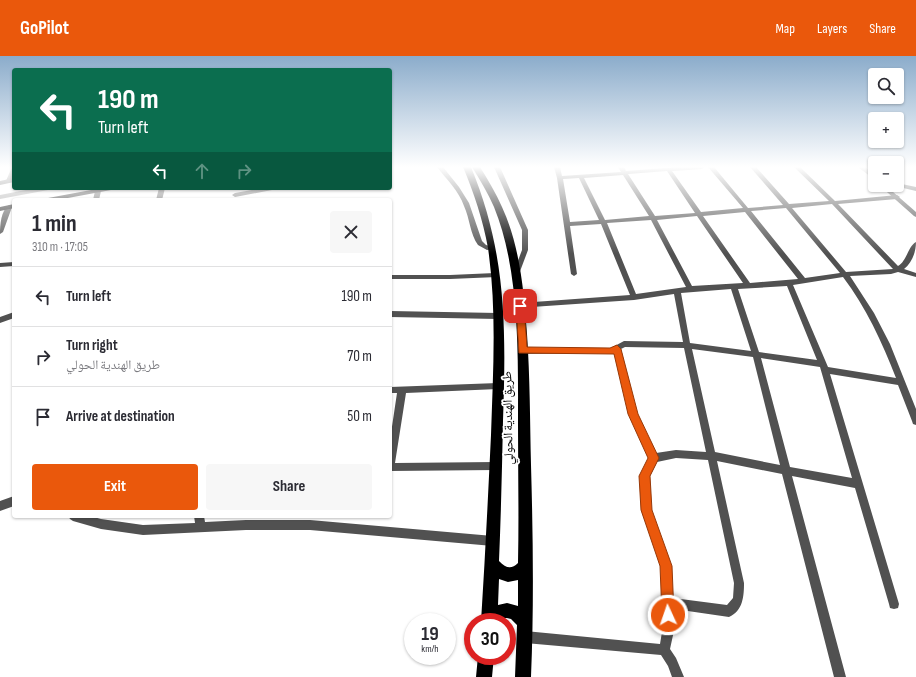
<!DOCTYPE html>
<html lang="en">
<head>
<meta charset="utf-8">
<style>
  :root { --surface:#fff; --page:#f7f7f7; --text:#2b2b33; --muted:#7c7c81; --line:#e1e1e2; --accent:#ea580c }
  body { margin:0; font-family:"Sofia Sans Condensed","Noto Naskh Arabic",sans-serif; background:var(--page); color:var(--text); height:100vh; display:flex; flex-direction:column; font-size:15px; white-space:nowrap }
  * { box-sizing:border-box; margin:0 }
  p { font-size:13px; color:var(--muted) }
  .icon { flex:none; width:22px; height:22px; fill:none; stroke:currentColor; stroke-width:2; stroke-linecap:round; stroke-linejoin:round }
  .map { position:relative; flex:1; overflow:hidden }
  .details { position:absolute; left:12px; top:142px; width:380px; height:320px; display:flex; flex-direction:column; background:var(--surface); border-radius:4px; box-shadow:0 1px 3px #0004 }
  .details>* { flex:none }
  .banner { position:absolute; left:12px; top:12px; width:380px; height:122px; border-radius:4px; box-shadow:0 1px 3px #0004; background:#0b6e4f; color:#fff; overflow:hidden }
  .fabs { position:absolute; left:868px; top:12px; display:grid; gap:8px }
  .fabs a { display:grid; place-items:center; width:36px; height:36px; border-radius:4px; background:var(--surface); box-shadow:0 1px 3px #0004; font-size:20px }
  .speed { position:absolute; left:404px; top:557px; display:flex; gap:8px; font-size:20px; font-weight:700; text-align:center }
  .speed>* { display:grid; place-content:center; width:52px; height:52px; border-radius:50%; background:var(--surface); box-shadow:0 1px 3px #0004; line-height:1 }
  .speed small { font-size:10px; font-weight:400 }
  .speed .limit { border:6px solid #d22; background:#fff; color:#111 }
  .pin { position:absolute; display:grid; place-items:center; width:34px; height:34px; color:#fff; margin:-17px; border-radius:8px; box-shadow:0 2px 6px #0006 }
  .me { position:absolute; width:44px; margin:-22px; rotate:357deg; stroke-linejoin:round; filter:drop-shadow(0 0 3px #0008) }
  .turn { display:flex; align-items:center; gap:14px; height:84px; padding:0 20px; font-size:18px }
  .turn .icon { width:52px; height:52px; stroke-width:2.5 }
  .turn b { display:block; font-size:28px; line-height:34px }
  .lanes { display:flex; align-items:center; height:38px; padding:0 20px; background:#0003; justify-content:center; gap:20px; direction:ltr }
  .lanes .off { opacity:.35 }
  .round { display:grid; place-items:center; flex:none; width:42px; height:42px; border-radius:4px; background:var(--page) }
  .headline { display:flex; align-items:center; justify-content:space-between; height:68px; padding:0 20px }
  h1 { font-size:24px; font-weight:700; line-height:30px }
  .action { display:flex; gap:8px; margin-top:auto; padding:8px 20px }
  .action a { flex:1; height:46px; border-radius:4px; background:var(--accent); color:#fff; font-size:16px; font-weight:700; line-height:46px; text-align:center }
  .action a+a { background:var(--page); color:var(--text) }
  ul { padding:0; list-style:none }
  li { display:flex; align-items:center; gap:12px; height:60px; padding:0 20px; border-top:1px solid var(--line) }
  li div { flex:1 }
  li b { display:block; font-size:15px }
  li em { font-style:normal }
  header { display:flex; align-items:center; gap:24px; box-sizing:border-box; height:56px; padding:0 20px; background:var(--accent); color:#fff }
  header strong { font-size:19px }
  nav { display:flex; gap:22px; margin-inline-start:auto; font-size:14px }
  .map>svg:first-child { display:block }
</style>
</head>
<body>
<header>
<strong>GoPilot</strong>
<nav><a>Map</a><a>Layers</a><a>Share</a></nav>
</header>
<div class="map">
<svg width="916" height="621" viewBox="0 0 916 621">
  <rect width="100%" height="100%" fill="#fff"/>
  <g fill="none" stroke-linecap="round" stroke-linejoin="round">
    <path fill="#9f9f9f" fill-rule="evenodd" d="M 36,132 L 52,132 L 48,134 L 0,143 L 0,139 Z"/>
    <path fill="#515151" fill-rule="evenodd" d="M 14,111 L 14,120 L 12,125 L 7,126 L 6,125 L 11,113 Z
      M 437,111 L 443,111 L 459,131 L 469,147 L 482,185 L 486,189 L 494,191 L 494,193 L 487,194 L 478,189 C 470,178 470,163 464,150 C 459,135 447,124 437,111 Z
      M 494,111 L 500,111 L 528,174 L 528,194 L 519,218 L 516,220 L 513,218 L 522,194 L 522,174 Z
      M 554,111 L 560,111 L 562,120 L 621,116 L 618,111 L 624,111 L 626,115 L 679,111 L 705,111 L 702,113 L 672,115 L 701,156 L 743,152 L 708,111 L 714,111 L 748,152 L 783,149 L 750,111 L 756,111 L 789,148 L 829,145 L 794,111 L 800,111 L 835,145 L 897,139 L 900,141 L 897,143 L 838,148 L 898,210 C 907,205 908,190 916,186 C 916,196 912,207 904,213 L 916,217 L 916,221 L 898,216 L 891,218 L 850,220 L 874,257 L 890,288 L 916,353 L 916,369 L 913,368 L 912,365 L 898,329 L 830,318 L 899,548 L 898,552 L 894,553 L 890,552 L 889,548 L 855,432 L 792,420 L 846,621 L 834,621 L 782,418 L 717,405 L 744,527 C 744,540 743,555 729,561 L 674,553 L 675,570 L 670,593 L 676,602 L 684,621 L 672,621 L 668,610 L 661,599 L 525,587 L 521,585 L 519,581 L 521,577 L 525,575 L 660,588 L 663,570 L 661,509 L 641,454 L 640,420 L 649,402 L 629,358 L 614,297 L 522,298 L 518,295 L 522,292 L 611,292 L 624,285 L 683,286 L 674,238 L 634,244 L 517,252 L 516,250 L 517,248 L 520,247 L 630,239 L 601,168 L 570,170 L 577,218 L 574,220 L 571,218 L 557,122 ZM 667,115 L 695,157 L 655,160 L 628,118 ZM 623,119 L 649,160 L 605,164 L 584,122 ZM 579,122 L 599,164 L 570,166 L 563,123 ZM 832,148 L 893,213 L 846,216 L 792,152 ZM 786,152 L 840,217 L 805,222 L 751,155 ZM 745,156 L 798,223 L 750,227 L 703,160 ZM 697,160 L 743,227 L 692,230 L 657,164 ZM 651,164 L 686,231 L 636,238 L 607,167 ZM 843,221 C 866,251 882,286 896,322 L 828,311 L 793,229 ZM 787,230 L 817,304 L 759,296 L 738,233 ZM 731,233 L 751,295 L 690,287 L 681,237 ZM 625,291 L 684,292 L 706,396 L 676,394 L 656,397 L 637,358 L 621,293 ZM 692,293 L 753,301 L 780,409 L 715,396 ZM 761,302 L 820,311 L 852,422 L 790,411 ZM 676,402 L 708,404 L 734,527 L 733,542 L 727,549 L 673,542 L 671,509 L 651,454 L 650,420 L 657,406 Z
      M 897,127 L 916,131 L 916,135 L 895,130 L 894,129 L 897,129 Z
      M 159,132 L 165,132 L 162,144 L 156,144 Z
      M 263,132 L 275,132 L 272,134 L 235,141 L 232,139 L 235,137 Z
      M 98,133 L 101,135 L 99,144 L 93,144 L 95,135 Z
      M 9,149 L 12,151 L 3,176 L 0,178 C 0,169 1,154 9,149 Z
      M 14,206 L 14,210 L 0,211 L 0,207 Z
      M 495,217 L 497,217 L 498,219 L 497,221 L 450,223 L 390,223 L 390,219 L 450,219 Z
      M 390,255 L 498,257 L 502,260 L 498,263 L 390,261 Z
      M 14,256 L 14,262 L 0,267 L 0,261 Z
      M 498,327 L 501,328 L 502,330 L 501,332 L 498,333 L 406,337 L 395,407 L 496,406 L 499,407 L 501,410 L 499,413 L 496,414 L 390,415 L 390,384 L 397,337 L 390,337 L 390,331 Z
      M 14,440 L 14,450 L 0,455 L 0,445 Z
      M 68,460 L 90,460 L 101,463 L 143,469 L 195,467 L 194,460 L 204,460 L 205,466 L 246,464 L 310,464 L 493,480 L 497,481 L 498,485 L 497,489 L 493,490 L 310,474 L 246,474 L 143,479 L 101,473 L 73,465 L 70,463 Z"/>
    <path fill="#515151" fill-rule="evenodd" d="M 858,111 L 865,111 L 875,119 L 875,124 Z
      M 14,122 L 14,126 L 0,129 L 0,125 Z
      M 879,129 L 885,129 L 916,156 L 916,161 L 914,160 Z"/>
    <path fill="#1e1e1e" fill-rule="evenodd" d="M 102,132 L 114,132 L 111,134 L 57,144 L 45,144 L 48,142 Z
      M 14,148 L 14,152 L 0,155 L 0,151 Z"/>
    <path fill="#000" fill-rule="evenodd" d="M 463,111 L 471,111 C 507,198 506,274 503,365 C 502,412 501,459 499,505 C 506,512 511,514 518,507 C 519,461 518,414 518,368 C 518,300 520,214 494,151 C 488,137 480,124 472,111 L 480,111 C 488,124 496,137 502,151 C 520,190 524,236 527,278 C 530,322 530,365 531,409 C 533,479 534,550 531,621 L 515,621 L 517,569 L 511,563 L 507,562 L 503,562 L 498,566 L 481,566 C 485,504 488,441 491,379 C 493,317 497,254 488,192 C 483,164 474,137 463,111 ZM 499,523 L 508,526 L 518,524 L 518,550 L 507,547 L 498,549 Z
      M 478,600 L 494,600 L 492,621 L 476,621 Z"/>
  </g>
  <linearGradient id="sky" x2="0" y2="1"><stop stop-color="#8baccb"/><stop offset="0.56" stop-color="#fff"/><stop offset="1" stop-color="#fff" stop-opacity="0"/></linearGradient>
  <rect width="916" height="198" fill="url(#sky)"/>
  <path fill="#ea580c" stroke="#983908" d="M 517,248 L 520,248 L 524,250 L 527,291 L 610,292 L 617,289 L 621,293 L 638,358 L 659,402 L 650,420 L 652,454 L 672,510 L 674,559 L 673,563 L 668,565 L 664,563 L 662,559 L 660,510 L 641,454 L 639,420 L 648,402 L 628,358 L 614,298 L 519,297 L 516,250 Z"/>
  <g text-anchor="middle" stroke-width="3.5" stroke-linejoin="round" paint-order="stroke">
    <g font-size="13" fill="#000" stroke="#fff">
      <text transform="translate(507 362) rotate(-91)" y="5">طريق الهندية الحولي</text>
    </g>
  </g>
</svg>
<div class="fabs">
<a><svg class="icon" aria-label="search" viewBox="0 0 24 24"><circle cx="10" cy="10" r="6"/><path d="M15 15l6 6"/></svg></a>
<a>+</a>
<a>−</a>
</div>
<div class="speed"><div>19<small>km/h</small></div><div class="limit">30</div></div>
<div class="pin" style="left:520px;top:250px;background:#d93025"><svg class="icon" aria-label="arrive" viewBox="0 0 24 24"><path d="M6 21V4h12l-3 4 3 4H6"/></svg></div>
<svg class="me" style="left:668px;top:559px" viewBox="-20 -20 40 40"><circle r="17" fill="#ea580c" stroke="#fff" stroke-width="3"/><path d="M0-11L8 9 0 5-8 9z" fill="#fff"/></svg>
<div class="banner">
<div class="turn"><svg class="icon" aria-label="left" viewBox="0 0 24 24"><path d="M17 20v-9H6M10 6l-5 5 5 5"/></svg><div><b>190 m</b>Turn left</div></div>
<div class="lanes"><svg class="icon" aria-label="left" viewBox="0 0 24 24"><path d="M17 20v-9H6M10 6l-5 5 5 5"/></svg><svg class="icon off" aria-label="ahead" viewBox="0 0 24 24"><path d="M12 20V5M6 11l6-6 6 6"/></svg><svg class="icon off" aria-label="right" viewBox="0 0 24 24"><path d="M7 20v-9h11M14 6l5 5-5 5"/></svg></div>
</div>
<section class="details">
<div class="headline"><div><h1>1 min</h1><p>310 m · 17:05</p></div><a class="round"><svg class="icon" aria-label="close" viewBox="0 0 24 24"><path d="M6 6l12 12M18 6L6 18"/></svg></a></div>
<ul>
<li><svg class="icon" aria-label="left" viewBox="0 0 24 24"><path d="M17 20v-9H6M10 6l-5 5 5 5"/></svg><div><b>Turn left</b></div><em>190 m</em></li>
<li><svg class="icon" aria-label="right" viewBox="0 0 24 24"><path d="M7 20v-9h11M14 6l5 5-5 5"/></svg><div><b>Turn right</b><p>طريق الهندية الحولي</p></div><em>70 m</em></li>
<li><svg class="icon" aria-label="arrive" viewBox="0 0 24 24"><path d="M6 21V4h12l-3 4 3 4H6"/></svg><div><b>Arrive at destination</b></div><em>50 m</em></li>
</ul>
<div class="action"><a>Exit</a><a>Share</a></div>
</section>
</div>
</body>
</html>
